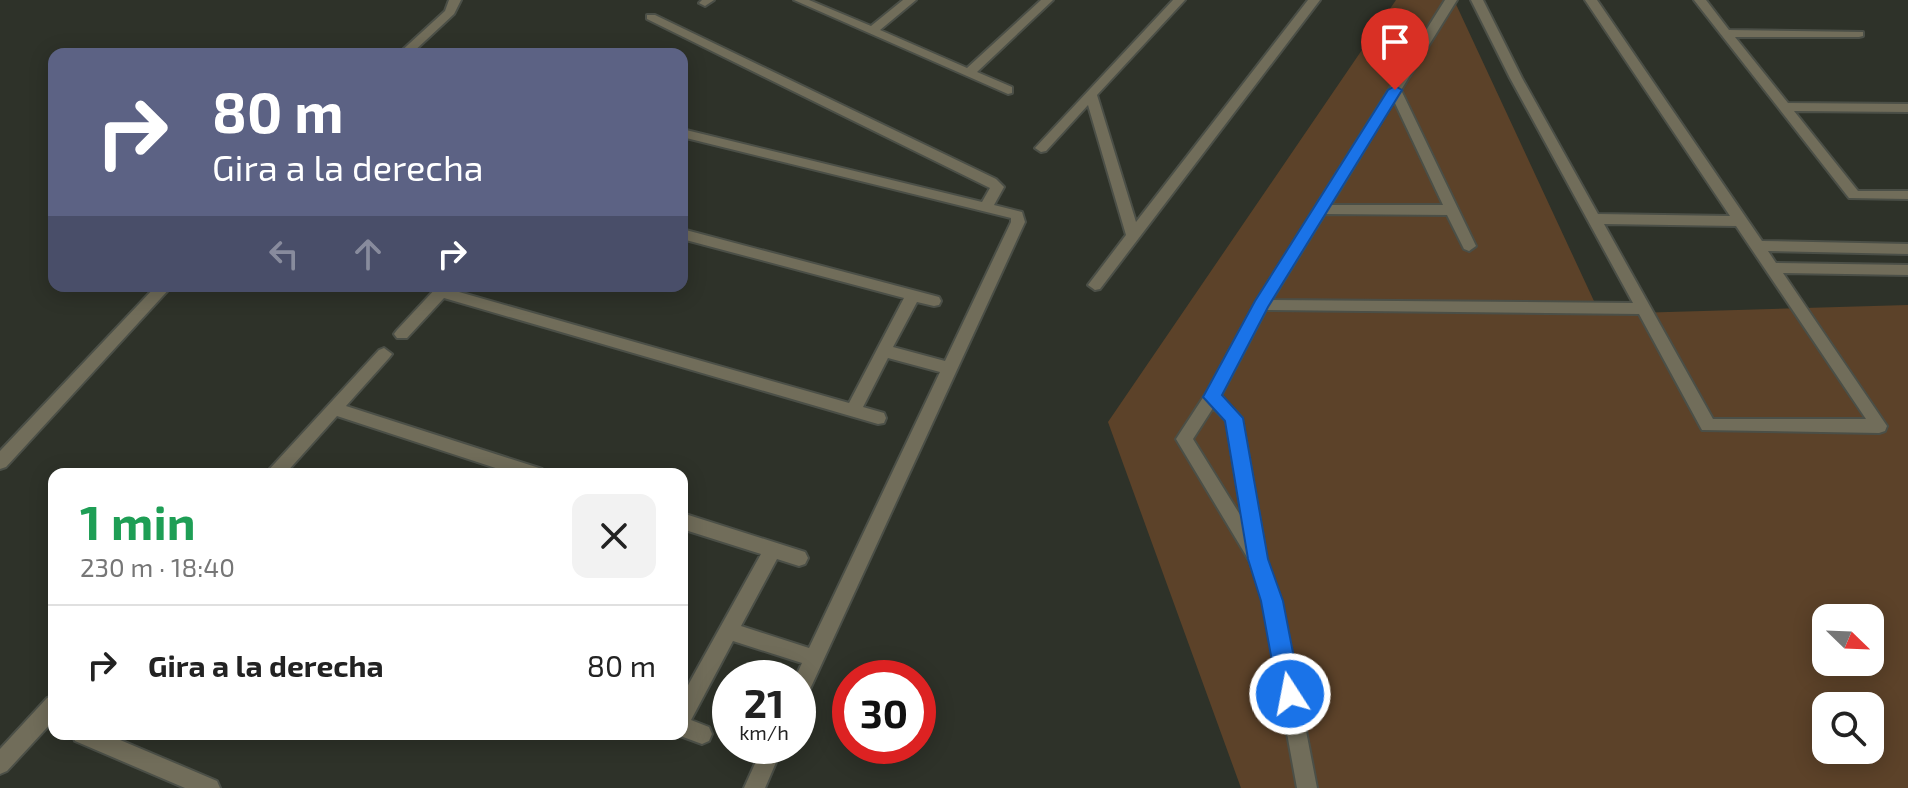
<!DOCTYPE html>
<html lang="es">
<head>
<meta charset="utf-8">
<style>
  :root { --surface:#fff; --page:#f2f2f2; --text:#222; --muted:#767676; --line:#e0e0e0 }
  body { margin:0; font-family:"Exo 2",sans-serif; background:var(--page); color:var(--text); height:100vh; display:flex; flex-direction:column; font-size:30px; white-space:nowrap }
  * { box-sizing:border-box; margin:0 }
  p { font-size:26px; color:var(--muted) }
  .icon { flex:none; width:44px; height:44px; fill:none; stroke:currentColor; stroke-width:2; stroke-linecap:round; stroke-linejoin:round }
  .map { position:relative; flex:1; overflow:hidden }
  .sheet { position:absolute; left:48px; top:468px; width:640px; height:272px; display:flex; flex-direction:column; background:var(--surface); border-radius:16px; box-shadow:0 4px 20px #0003 }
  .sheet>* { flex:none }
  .banner { position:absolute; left:48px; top:48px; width:640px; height:244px; border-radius:16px; box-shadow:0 4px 20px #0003; background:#5c6284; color:#fff; overflow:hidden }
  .needle { width:52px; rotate:113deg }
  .tools { position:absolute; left:1812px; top:604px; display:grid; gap:16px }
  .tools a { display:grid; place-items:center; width:72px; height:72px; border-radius:16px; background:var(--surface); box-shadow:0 4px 20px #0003; font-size:40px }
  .speed { position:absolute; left:712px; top:660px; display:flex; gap:16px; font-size:40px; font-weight:700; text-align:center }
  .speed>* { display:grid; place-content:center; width:104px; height:104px; border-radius:50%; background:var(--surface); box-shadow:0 4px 20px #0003; line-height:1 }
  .speed small { font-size:20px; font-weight:400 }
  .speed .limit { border:12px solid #d22; background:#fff; color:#111 }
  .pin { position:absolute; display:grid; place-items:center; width:68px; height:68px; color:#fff; margin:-82px -34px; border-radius:50% 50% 50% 0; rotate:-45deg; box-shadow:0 0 8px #0007 }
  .pin .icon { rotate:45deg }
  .me { position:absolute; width:88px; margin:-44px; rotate:349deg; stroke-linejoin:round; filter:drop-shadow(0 0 6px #0008) }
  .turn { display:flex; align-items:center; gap:28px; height:168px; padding:0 32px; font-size:36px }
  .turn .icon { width:104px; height:104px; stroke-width:2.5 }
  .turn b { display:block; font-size:56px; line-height:68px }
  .lanes { display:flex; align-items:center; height:76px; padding:0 32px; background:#0003; justify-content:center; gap:40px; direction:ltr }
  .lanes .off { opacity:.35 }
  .round { display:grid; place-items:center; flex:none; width:84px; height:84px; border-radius:16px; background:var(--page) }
  .headline { display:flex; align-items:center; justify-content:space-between; height:136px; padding:0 32px }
  h1 { font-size:48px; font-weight:700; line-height:60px; color:#1e9e55 }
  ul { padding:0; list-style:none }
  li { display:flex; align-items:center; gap:24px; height:120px; padding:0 32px; border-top:2px solid var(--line) }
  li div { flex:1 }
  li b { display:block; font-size:30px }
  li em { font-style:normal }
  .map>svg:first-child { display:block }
</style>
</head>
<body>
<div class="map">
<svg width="1908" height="788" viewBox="0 0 1908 788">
  <rect width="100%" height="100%" fill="#2e3229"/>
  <path fill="#5c4229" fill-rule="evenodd" d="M 1396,0 L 1454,0 L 1600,314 L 1908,305 L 1908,788 L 1241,788 L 1108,422 ZM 1826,618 L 1870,618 L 1870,662 L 1826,662 ZM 1826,706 L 1870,706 L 1870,750 L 1826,750 Z"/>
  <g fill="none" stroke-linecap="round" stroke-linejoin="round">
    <g stroke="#4b4f47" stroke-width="4">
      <path id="minor" d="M 449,0 L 461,0 L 454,14 L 411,54 L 398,54 L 445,11 Z
        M 702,0 L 714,0 L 705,6 L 699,3 Z
        M 794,0 L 809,0 L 871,26 L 903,0 L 916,0 L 880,30 L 967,68 L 1041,0 L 1053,0 L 977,72 L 1012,87 L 1012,93 L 1008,94 Z
        M 1173,0 L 1185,0 L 1097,95 L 1136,222 L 1308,0 L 1320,0 L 1100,289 L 1095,290 L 1088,285 L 1126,235 L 1088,105 L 1046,151 L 1041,152 L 1035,148 Z
        M 1445,0 L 1457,0 L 1401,90 L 1476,246 L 1469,251 L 1464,249 L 1447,215 L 1325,214 L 1272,300 L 1633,303 L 1510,78 L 1471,0 L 1483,0 L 1522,78 L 1598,214 L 1730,216 L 1585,0 L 1597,0 L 1762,241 L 1908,244 L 1908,254 L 1768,251 L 1776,263 L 1908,265 L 1908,275 L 1783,273 L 1887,426 L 1885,431 L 1879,433 L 1702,430 L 1639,314 L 1266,310 L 1221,396 L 1242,418 L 1265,548 L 1263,552 L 1281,601 L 1317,788 L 1297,788 L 1263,601 L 1250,562 L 1176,439 L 1206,393 L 1256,301 ZM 1394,101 L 1443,205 L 1331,205 ZM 1604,224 L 1736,226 L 1866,419 L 1713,419 ZM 1213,408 L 1226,421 L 1242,518 L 1193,439 Z
        M 1694,0 L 1706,0 L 1729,30 L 1863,32 L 1863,36 L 1859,37 L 1735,37 L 1788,103 L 1908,104 L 1908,112 L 1794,111 L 1858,191 L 1908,191 L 1908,199 L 1849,198 Z
        M 647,15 L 655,15 L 996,179 L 1004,187 L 994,205 L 1022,212 L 1025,222 L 805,700 L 798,702 L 798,678 L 795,678 L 802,663 L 733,641 L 691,720 L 709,727 L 712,734 L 709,741 L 702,744 L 675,734 L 682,734 L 682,696 L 761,554 L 682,529 L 682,513 L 805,552 L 808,558 L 805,564 L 799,566 L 777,559 L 741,626 L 809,648 L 940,372 L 888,358 L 863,407 L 884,413 L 886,418 L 884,423 L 878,424 L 444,298 L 407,338 L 397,338 L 394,334 L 397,330 L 438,286 L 454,286 L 452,290 L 849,403 L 904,298 L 682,239 L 682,229 L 939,297 L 941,301 L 939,305 L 934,306 L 917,302 L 893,347 L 945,361 L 1011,222 L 1011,218 L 682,137 L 682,129 L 982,202 L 990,188 L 647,19 Z
        M 156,286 L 172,286 L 6,467 L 0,469 L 0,451 Z
        M 384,348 L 392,354 L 389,358 L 346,406 L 536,467 L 542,469 L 545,474 L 514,474 L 337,416 L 285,474 L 265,474 L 379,350 Z
        M 54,695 L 54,720 L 7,771 L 0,774 L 0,749 L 47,698 Z
        M 72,734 L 106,734 L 217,781 L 220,788 L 185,788 L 75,741 Z
        M 763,746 L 783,746 L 765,788 L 744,788 Z"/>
    </g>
    <use href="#minor" fill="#716d5a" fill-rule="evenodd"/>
  </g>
  <path fill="#1a73e8" stroke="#114b97" stroke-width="2" d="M 1395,86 L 1402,90 L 1268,307 L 1222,395 L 1243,418 L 1268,559 L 1283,601 L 1301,694 L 1298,702 L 1290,705 L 1282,702 L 1278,694 L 1261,601 L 1248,559 L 1225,421 L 1203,397 L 1255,301 L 1388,90 Z"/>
</svg>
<div class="tools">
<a><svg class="needle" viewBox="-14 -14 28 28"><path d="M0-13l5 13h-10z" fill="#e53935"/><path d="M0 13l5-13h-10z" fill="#767676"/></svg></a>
<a><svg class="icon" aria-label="search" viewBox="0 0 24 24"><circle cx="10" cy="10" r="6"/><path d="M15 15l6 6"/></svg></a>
</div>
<div class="speed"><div>21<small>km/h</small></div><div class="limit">30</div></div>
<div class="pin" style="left:1395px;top:90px;background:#d93025"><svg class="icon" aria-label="arrive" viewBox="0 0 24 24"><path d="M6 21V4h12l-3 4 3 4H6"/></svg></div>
<svg class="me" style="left:1290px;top:694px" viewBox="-20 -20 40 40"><circle r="17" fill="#1a73e8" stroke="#fff" stroke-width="3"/><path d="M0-11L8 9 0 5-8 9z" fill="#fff"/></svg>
<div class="banner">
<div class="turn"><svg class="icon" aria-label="right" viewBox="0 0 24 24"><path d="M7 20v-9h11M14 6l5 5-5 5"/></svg><div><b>80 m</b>Gira a la derecha</div></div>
<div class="lanes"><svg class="icon off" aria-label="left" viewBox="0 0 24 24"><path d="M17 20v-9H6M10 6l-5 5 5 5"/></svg><svg class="icon off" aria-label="ahead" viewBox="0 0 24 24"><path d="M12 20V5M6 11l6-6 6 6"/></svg><svg class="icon" aria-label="right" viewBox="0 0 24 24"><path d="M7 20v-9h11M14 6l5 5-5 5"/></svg></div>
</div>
<section class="sheet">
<div class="headline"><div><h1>1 min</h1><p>230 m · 18:40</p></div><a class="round"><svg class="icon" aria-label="close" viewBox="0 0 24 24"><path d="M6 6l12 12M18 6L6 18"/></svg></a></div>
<ul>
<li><svg class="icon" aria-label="right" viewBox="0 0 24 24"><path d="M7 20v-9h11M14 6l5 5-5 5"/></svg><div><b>Gira a la derecha</b></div><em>80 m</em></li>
</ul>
</section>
</div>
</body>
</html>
